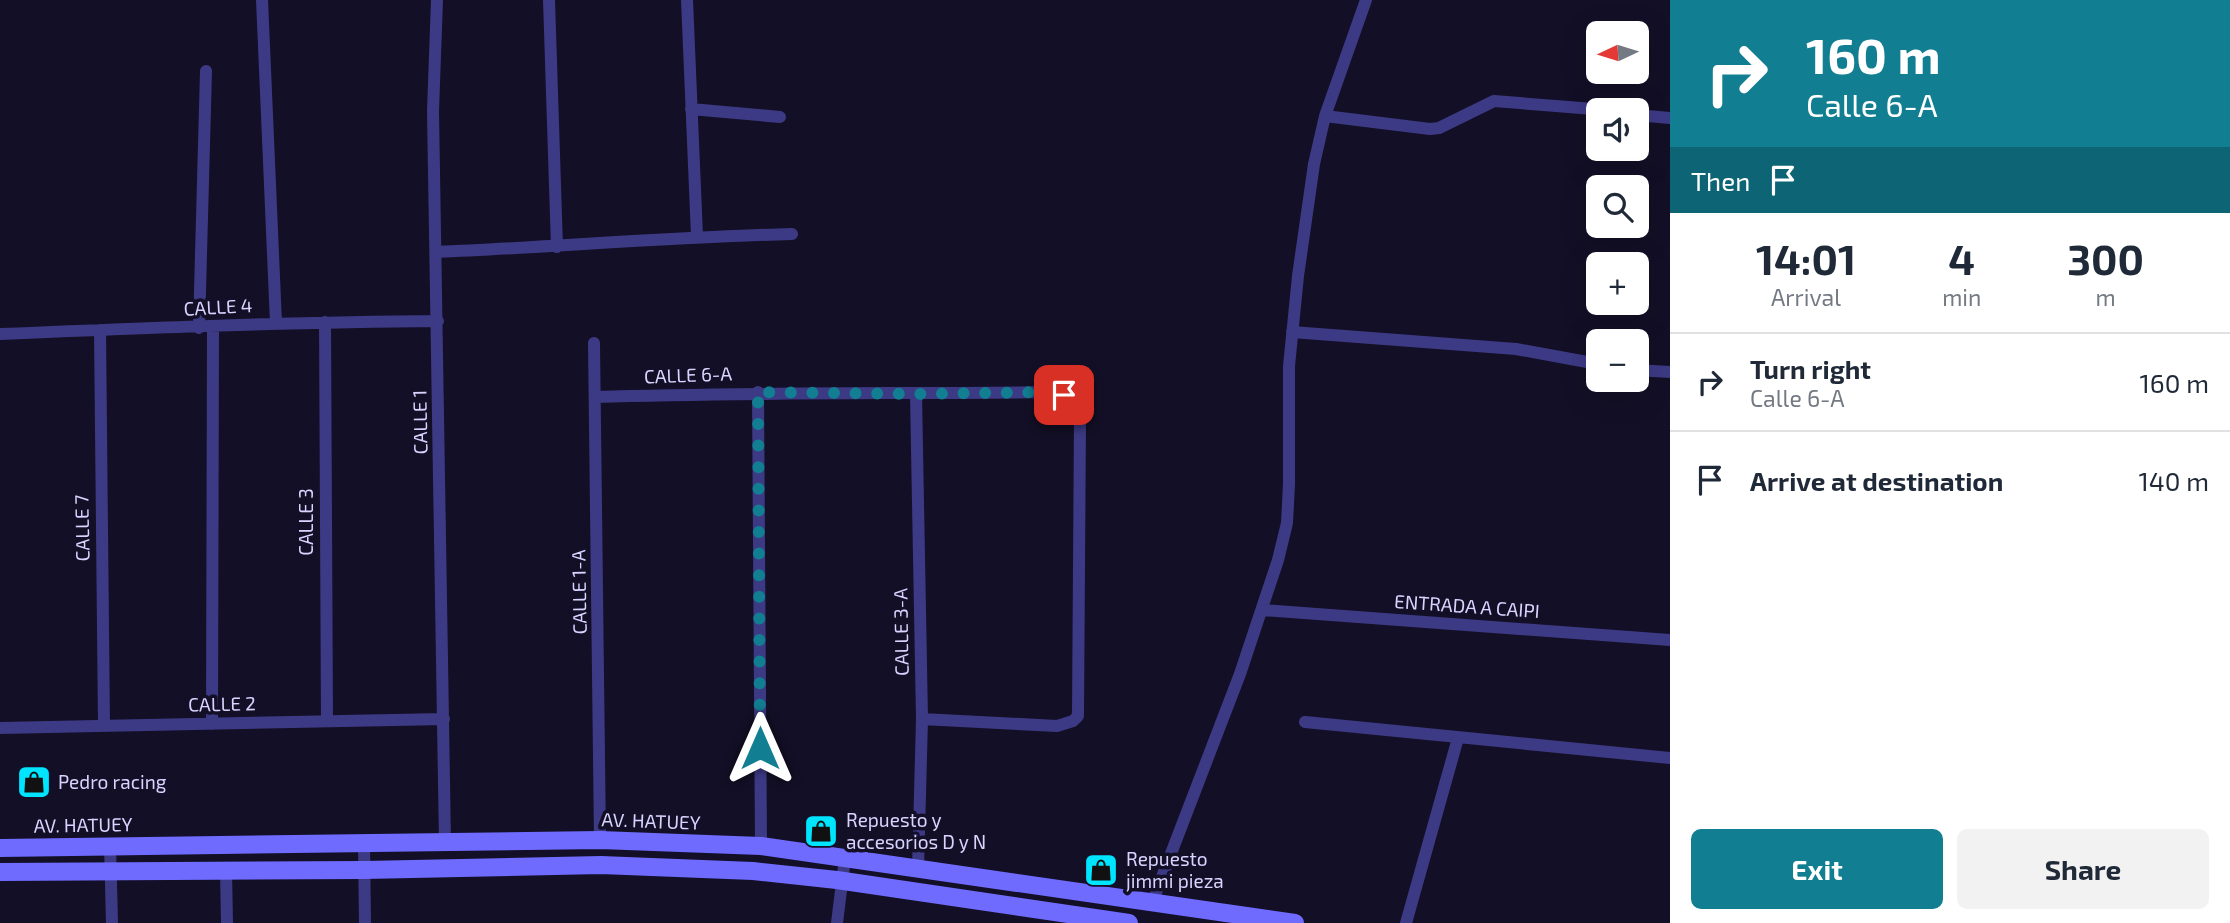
<!DOCTYPE html>
<html lang="en">
<head>
<meta charset="utf-8">
<style>
  :root { --surface:#fff; --page:#f2f2f3; --text:#1f2937; --muted:#747a83; --line:#e0e1e3; --accent:#117e91 }
  body { margin:0; font-family:"Exo 2",sans-serif; background:var(--page); color:var(--text); height:100vh; display:flex; flex-direction:column; font-size:26px; white-space:nowrap }
  * { box-sizing:border-box; margin:0 }
  p { font-size:23px; color:var(--muted) }
  .icon { flex:none; width:38px; height:38px; fill:none; stroke:currentColor; stroke-width:2; stroke-linecap:round; stroke-linejoin:round }
  .map { position:relative; flex:1; overflow:hidden }
  .details { display:flex; flex-direction:column; background:var(--surface); width:560px }
  .details>* { flex:none }
  .banner { background:#117e91; color:#fff; overflow:hidden }
  .needle { width:46px; rotate:266deg }
  .fabs { position:absolute; left:1586px; top:21px; display:grid; gap:14px }
  .fabs a { display:grid; place-items:center; width:63px; height:63px; border-radius:10px; background:var(--surface); box-shadow:0 7px 28px #0002; font-size:35px }
  .pin { position:absolute; display:grid; place-items:center; width:60px; height:60px; color:#fff; margin:-30px; border-radius:14px; box-shadow:0 4px 10px #0006 }
  .me { position:absolute; width:77px; margin:-38px; rotate:0deg; stroke-linejoin:round; filter:drop-shadow(0 0 5px #0008) }
  .turn { display:flex; align-items:center; gap:24px; height:147px; padding:0 21px; font-size:32px }
  .turn .icon { width:91px; height:91px; stroke-width:2.5 }
  .turn b { display:block; font-size:49px; line-height:60px }
  .then { display:flex; align-items:center; height:66px; padding:0 21px; background:#0003; gap:14px; font-size:26px }
  .eta { display:flex; justify-content:space-evenly; align-items:center; height:119px; text-align:center }
  .eta b { font-size:42px; font-weight:700; line-height:49px }
  .action { display:flex; gap:14px; margin-top:auto; padding:14px 21px }
  .action a { flex:1; height:80px; border-radius:10px; background:var(--accent); color:#fff; font-size:28px; font-weight:700; line-height:80px; text-align:center }
  .action a+a { background:var(--page); color:var(--text) }
  ul { padding:0; list-style:none }
  li { display:flex; align-items:center; gap:21px; height:98px; padding:0 21px; border-top:2px solid var(--line) }
  li div { flex:1 }
  li b { display:block; font-size:26px }
  li em { font-style:normal }
  main { display:flex; flex:1; min-height:0 }
  .map>svg:first-child { display:block }
</style>
</head>
<body>
<main>
<div class="map">
<svg width="1670" height="923" viewBox="0 0 1670 923">
  <rect width="100%" height="100%" fill="#130f26"/>
  <g fill="none" stroke-linecap="round" stroke-linejoin="round">
    <path stroke="#3d3a85" stroke-width="12" d="M 262,0 L 276,323
      M 437,0 L 433,111 L 445,843
      M 549,0 L 557,247
      M 687,0 L 697,236
      M 691,109 L 780,117
      M 1636,115 L 1670,118
      M 1325,116 L 1430,129 L 1439,128 L 1494,101 L 1606,110
      M 437,252 C 555,247 673,237 792,234
      M 325,322 L 327,721
      M 199,328 L 206,71
      M 100,330 L 104,726
      M 1292,332 L 1516,349 L 1598,364
      M 0,334 C 146,328 292,322 438,321
      M 594,343 L 600,840
      M 1636,370 L 1670,372
      M 758,392 L 761,846
      M 916,394 L 922,719 L 918,869
      M 596,397 C 749,392 901,394 1054,392 L 1072,401 L 1080,418 L 1078,716 L 1073,721 L 1057,726 L 922,719
      M 1262,610 L 1670,640
      M 1305,722 L 1670,758
      M 212,724 L 213,328
      M 0,728 L 444,719
      M 364,844 L 365,923
      M 110,845 L 112,923
      M 226,870 L 227,923
      M 1152,903 L 1240,674 L 1278,560 L 1287,523 L 1289,484 L 1289,366 L 1298,276 L 1314,164 L 1325,116 L 1366,0
      M 837,923 L 845,858
      M 1406,923 L 1458,738"/>
    <path stroke="#6f6bff" stroke-width="18" d="M 0,848 L 600,840 L 761,846 L 1295,923
      M 0,872 L 364,870 L 601,865 L 753,871 L 837,880 L 1129,923"/>
  </g>
  <g fill="none" stroke-linecap="round" stroke-linejoin="round">
    <path stroke="#117e91" stroke-width="12" stroke-dasharray="0 21.6" d="M 760,748 L 758,392 L 916,394 L 1054,392 L 1064,395"/>
  </g>
  <defs>
    <g id="shop-square" transform="scale(1.75)"><rect x="-9" y="-9" width="18" height="18" rx="4" fill="#00e5ff" stroke="#130f26"/><path d="M-5-2.5h2.3a2.7 3.5 0 0 1 5.4 0H5L5.5 6h-11ZM-1.5-2.5h3a1.5 2.3 0 0 0-3 0Z" fill="#111"/></g>
  </defs>
  <g fill-rule="evenodd">
    <use href="#shop-square" x="34" y="782"/>
    <use href="#shop-square" x="821" y="831"/>
    <use href="#shop-square" x="1101" y="870"/>
  </g>
  <g text-anchor="middle" stroke-width="7" stroke-linejoin="round" paint-order="stroke">
    <g font-size="19" fill="#d9d4ff" stroke="#130f26">
      <text transform="translate(218 307) rotate(-3)" y="7">CALLE 4</text>
      <text transform="translate(688 375) rotate(-2)" y="7">CALLE 6-A</text>
      <text transform="translate(420 422) rotate(-91)" y="7">CALLE 1</text>
      <text transform="translate(306 522) rotate(-90)" y="7">CALLE 3</text>
      <text transform="translate(82 528) rotate(-91)" y="7">CALLE 7</text>
      <text transform="translate(579 592) rotate(-91)" y="7">CALLE 1-A</text>
      <text transform="translate(1467 606) rotate(4)" y="7">ENTRADA A CAIPI</text>
      <text transform="translate(901 632) rotate(-91)" y="7">CALLE 3-A</text>
      <text transform="translate(222 704) rotate(-1)" y="7">CALLE 2</text>
      <text transform="translate(651 821) rotate(2)" y="7">AV. HATUEY</text>
      <text transform="translate(83 825) rotate(-1)" y="7">AV. HATUEY</text>
    </g>
    <g font-size="19" fill="#d9d4ff" stroke="#130f26" text-anchor="start">
      <text x="58" y="789">Pedro racing</text>
      <text x="846" y="827">Repuesto y<tspan x="846" dy="22">accesorios D y N</tspan></text>
      <text x="1126" y="866">Repuesto<tspan x="1126" dy="22">jimmi pieza</tspan></text>
    </g>
  </g>
</svg>
<div class="fabs">
<a><svg class="needle" viewBox="-14 -14 28 28"><path d="M0-13l5 13h-10z" fill="#e53935"/><path d="M0 13l5-13h-10z" fill="#747a83"/></svg></a>
<a><svg class="icon" aria-label="sound" viewBox="0 0 24 24"><path d="M4 9h4l5-4v14l-5-4H4zM17 9q2 3 0 6"/></svg></a>
<a><svg class="icon" aria-label="search" viewBox="0 0 24 24"><circle cx="10" cy="10" r="6"/><path d="M15 15l6 6"/></svg></a>
<a>+</a>
<a>−</a>
</div>
<div class="pin" style="left:1064px;top:395px;background:#d93025"><svg class="icon" aria-label="arrive" viewBox="0 0 24 24"><path d="M6 21V4h12l-3 4 3 4H6"/></svg></div>
<svg class="me" style="left:760px;top:748px" viewBox="-20 -20 40 40"><path d="M0-17L14 15 0 8-14 15z" fill="#117e91" stroke="#fff" stroke-width="4"/></svg>
</div>
<section class="details">
<div class="banner">
<div class="turn"><svg class="icon" aria-label="right" viewBox="0 0 24 24"><path d="M7 20v-9h11M14 6l5 5-5 5"/></svg><div><b>160 m</b>Calle 6-A</div></div>
<div class="then">Then<svg class="icon" aria-label="arrive" viewBox="0 0 24 24"><path d="M6 21V4h12l-3 4 3 4H6"/></svg></div>
</div>
<div class="eta">
<div><b>14:01</b><p>Arrival</p></div>
<div><b>4</b><p>min</p></div>
<div><b>300</b><p>m</p></div>
</div>
<ul>
<li><svg class="icon" aria-label="right" viewBox="0 0 24 24"><path d="M7 20v-9h11M14 6l5 5-5 5"/></svg><div><b>Turn right</b><p>Calle 6-A</p></div><em>160 m</em></li>
<li><svg class="icon" aria-label="arrive" viewBox="0 0 24 24"><path d="M6 21V4h12l-3 4 3 4H6"/></svg><div><b>Arrive at destination</b></div><em>140 m</em></li>
</ul>
<div class="action"><a>Exit</a><a>Share</a></div>
</section>
</main>
</body>
</html>
